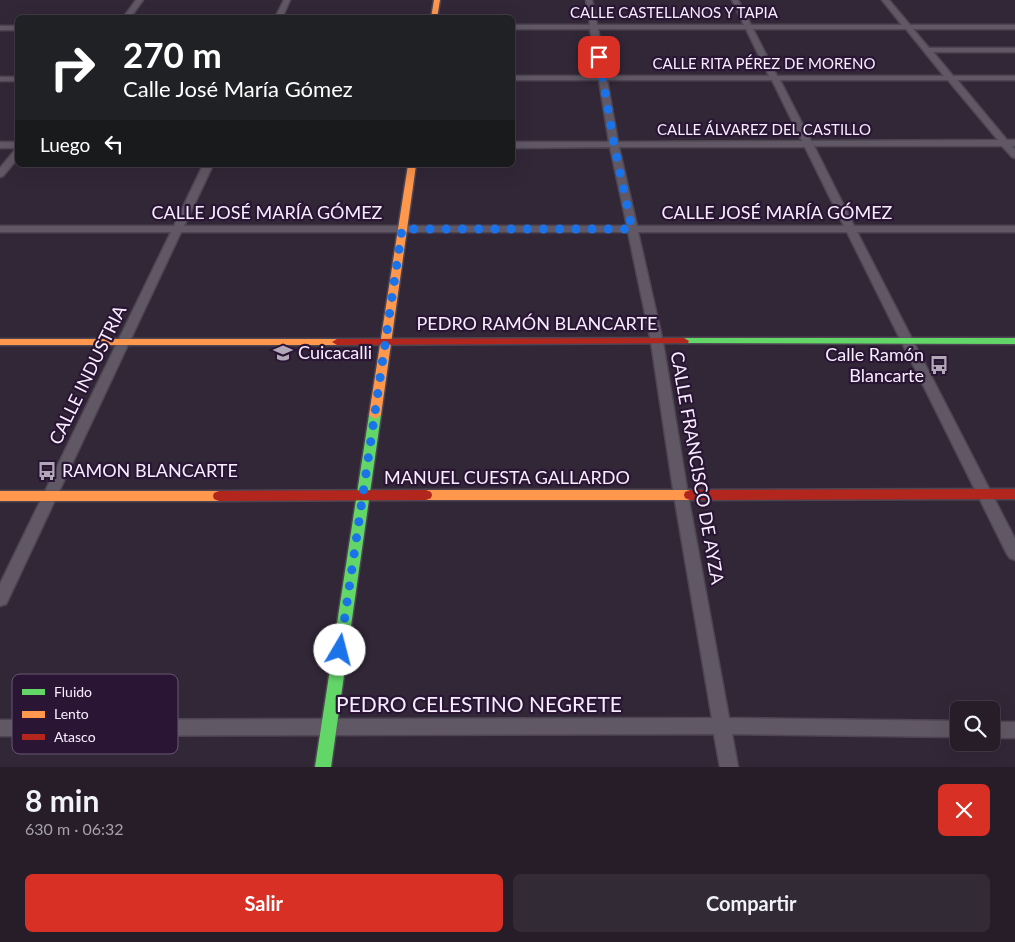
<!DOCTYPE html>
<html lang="es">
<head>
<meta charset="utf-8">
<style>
  :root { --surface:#261d29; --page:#322a35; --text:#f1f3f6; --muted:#a4a2a8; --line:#423b46; --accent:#d93025 }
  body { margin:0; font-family:Lato,sans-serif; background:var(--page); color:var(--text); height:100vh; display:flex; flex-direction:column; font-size:19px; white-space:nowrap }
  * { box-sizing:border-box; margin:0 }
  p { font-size:16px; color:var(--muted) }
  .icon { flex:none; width:28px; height:28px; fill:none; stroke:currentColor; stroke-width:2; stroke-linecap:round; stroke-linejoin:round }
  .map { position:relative; height:767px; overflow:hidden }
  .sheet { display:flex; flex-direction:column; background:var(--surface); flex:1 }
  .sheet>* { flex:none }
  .hud { position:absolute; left:15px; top:15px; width:500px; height:152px; border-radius:8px; box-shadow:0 5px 20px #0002,0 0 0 1px var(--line); background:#202124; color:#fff; overflow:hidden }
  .fabs { position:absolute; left:950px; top:701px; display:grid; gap:10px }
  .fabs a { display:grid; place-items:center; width:50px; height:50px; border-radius:8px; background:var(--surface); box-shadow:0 5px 20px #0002,0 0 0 1px var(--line); font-size:25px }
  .pin { position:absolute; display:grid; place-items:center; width:42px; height:42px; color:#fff; margin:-21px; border-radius:10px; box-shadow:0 2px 8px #0006 }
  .me { position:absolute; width:55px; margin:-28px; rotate:8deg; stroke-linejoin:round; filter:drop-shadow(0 0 4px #0008) }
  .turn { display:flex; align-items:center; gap:18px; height:105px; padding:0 25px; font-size:22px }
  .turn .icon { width:65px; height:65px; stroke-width:2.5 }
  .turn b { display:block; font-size:35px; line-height:42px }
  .then { display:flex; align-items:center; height:48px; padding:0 25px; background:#0003; gap:10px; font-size:19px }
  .round { display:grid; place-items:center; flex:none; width:52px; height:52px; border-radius:8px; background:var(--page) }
  .headline { display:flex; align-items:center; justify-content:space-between; height:85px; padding:0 25px }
  h1 { font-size:30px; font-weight:700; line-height:38px }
  .button { display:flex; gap:10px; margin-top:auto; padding:10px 25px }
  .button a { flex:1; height:58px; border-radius:8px; background:var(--accent); color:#fff; font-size:20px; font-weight:700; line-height:58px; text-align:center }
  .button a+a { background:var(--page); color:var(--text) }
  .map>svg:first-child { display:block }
</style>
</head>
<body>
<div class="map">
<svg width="1015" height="767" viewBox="0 0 1015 767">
  <rect width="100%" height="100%" fill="#322737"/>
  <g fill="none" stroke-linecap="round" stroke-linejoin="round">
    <g stroke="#4e4553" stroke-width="3">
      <path id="street" d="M 136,0 L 143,0 L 130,18 L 123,18 Z
        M 284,0 L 290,0 L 282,18 L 275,18 Z
        M 586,0 L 592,0 L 597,25 L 744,25 L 732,0 L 738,0 L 751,25 L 902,25 L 882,0 L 889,0 L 910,25 L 1015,25 L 1015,29 L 913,29 L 929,48 L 1015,48 L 1015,52 L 933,52 L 953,76 L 1015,76 L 1015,80 L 957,80 L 1007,140 L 1015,140 L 1015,146 L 1012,146 L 1015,149 L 1015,158 L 1012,157 L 1002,146 L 814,146 L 854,226 L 1015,226 L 1015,232 L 857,232 L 1015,539 L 1015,560 L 1010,558 L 1007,554 L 847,232 L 638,232 L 663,342 L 688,495 L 729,718 L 959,721 L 959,737 L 732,734 L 738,767 L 720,767 L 714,734 L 0,736 L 0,720 L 712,718 L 674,495 L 651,342 L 628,232 L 181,232 L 8,600 L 6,604 L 0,606 L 0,584 L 171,232 L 0,232 L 0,226 L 174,226 L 203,165 L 213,165 L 184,226 L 627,226 L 610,147 L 512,148 L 512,142 L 609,142 L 599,80 L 512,80 L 512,76 L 598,76 L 590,29 L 512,29 L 512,25 L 590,25 ZM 598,29 L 746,29 L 769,76 L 606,76 ZM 753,29 L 906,29 L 944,76 L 777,76 ZM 607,80 L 772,80 L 802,141 L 618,142 ZM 780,80 L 948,80 L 998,140 L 811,141 ZM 619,147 L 805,147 L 844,226 L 637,226 Z
        M 0,26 L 18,26 L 18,30 L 0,30 Z
        M 0,77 L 18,77 L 18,81 L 0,81 Z
        M 0,142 L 18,142 L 18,148 L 0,148 Z
        M 18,149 L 18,158 L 3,176 L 0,177 L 0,168 L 15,150 Z
        M 991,722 L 1015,722 L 1015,738 L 991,738 Z"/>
    </g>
    <g stroke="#4e4553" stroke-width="3">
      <path id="fast" d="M 684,338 L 1015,338 L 1015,344 L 680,343 L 679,341 Z
        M 375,411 L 381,415 L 331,767 L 315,767 L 369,415 Z"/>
    </g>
    <g stroke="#4e4553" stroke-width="3">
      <path id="slow" d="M 434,0 L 440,0 L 437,18 L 431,18 Z
        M 408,165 L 416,165 L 381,415 L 375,419 L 369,415 Z
        M 0,339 L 337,339 L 342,342 L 337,345 L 0,345 Z
        M 426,490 L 690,490 L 695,492 L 696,495 L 695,498 L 690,500 L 426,500 L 421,498 L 420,495 L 421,492 Z
        M 0,491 L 219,491 L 224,493 L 225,496 L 224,499 L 219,501 L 0,501 Z"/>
    </g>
    <g stroke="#4e4553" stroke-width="3">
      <path id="jam" d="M 684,338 L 689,341 L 688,343 L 337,345 L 332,342 L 337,339 Z
        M 1015,489 L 1015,499 L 690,500 L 685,498 L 684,495 L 685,492 L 690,490 Z
        M 426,490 L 431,492 L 432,495 L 431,498 L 426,500 L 219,501 L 214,499 L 213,496 L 214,493 L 219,491 Z"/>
    </g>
    <use href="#street" fill="#615865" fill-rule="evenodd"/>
    <use href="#fast" fill="#63d668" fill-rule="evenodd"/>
    <use href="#slow" fill="#ff974d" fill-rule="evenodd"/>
    <use href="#jam" fill="#b3261e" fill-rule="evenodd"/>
  </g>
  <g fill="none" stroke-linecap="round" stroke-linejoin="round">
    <path stroke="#1a73e8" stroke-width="9" stroke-dasharray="0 16.2" d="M 340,650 L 402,229 L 632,229 L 614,144 L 599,57"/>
  </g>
  <defs>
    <g id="school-bare" transform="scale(1.5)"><path d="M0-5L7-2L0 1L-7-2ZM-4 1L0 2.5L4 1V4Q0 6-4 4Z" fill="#b3a8b8" stroke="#2a1634" stroke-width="2.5" paint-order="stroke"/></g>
    <g id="bus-bare" transform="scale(1.5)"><path d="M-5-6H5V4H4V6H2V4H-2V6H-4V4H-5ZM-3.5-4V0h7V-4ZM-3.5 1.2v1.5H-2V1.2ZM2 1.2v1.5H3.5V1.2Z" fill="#b3a8b8" stroke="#2a1634" stroke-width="2.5" paint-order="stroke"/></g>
  </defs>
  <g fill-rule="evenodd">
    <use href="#school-bare" x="283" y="353"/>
    <use href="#bus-bare" x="939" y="365"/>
    <use href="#bus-bare" x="47" y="471"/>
  </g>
  <g text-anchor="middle" stroke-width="4.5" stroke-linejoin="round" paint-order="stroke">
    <g font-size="15" fill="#f8edfe" stroke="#2a1634">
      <text x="674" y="18">CALLE CASTELLANOS Y TAPIA</text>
      <text x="764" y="69">CALLE RITA PÉREZ DE MORENO</text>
      <text x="764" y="135">CALLE ÁLVAREZ DEL CASTILLO</text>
    </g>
    <g font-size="18" fill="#f8edfe" stroke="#2a1634">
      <text x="267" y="219">CALLE JOSÉ MARÍA GÓMEZ</text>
      <text x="777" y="219">CALLE JOSÉ MARÍA GÓMEZ</text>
      <text x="537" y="330">PEDRO RAMÓN BLANCARTE</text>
      <text transform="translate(88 375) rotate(-64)" y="6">CALLE INDUSTRIA</text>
      <text transform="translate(697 468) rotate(80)" y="6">CALLE FRANCISCO DE AYZA</text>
      <text x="507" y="484">MANUEL CUESTA GALLARDO</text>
    </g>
    <g font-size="18" fill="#f8edfe" stroke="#2a1634" text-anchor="start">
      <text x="298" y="359">Cuicacalli</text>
      <text x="924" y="361" text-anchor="end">Calle Ramón<tspan x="924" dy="21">Blancarte</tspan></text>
      <text x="62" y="477">RAMON BLANCARTE</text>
    </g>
    <g font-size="21" fill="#f8edfe" stroke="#2a1634">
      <text x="479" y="712">PEDRO CELESTINO NEGRETE</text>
    </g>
  </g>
  <rect x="12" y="674" width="166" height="80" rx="8" fill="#2a1634" stroke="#685671" stroke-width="1"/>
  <rect x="22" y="689" width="23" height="6" fill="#63d668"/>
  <rect x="22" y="711" width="23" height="7" fill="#ff974d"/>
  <rect x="22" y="734" width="23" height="6" fill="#b3261e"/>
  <g font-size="14" fill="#f8edfe">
    <text x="54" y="697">Fluido</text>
    <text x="54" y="719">Lento</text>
    <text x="54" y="742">Atasco</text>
  </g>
</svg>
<div class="fabs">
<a><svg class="icon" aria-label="search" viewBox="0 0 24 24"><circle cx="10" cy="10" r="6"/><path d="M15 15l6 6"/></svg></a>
</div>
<div class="pin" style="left:599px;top:57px;background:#d93025"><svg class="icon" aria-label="arrive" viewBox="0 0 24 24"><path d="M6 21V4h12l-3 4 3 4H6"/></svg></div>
<svg class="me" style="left:340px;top:650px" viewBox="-20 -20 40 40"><circle r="19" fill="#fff"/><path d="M0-13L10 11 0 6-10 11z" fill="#1a73e8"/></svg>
<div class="hud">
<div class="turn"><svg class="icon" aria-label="right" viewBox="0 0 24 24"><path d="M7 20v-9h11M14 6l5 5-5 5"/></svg><div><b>270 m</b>Calle José María Gómez</div></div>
<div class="then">Luego<svg class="icon" aria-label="left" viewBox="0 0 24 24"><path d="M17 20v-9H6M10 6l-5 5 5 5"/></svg></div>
</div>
</div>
<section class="sheet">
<div class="headline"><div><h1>8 min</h1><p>630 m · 06:32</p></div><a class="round" style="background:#d93025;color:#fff"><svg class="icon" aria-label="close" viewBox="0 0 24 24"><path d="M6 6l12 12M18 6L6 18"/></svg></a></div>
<div class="button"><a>Salir</a><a>Compartir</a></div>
</section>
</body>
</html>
